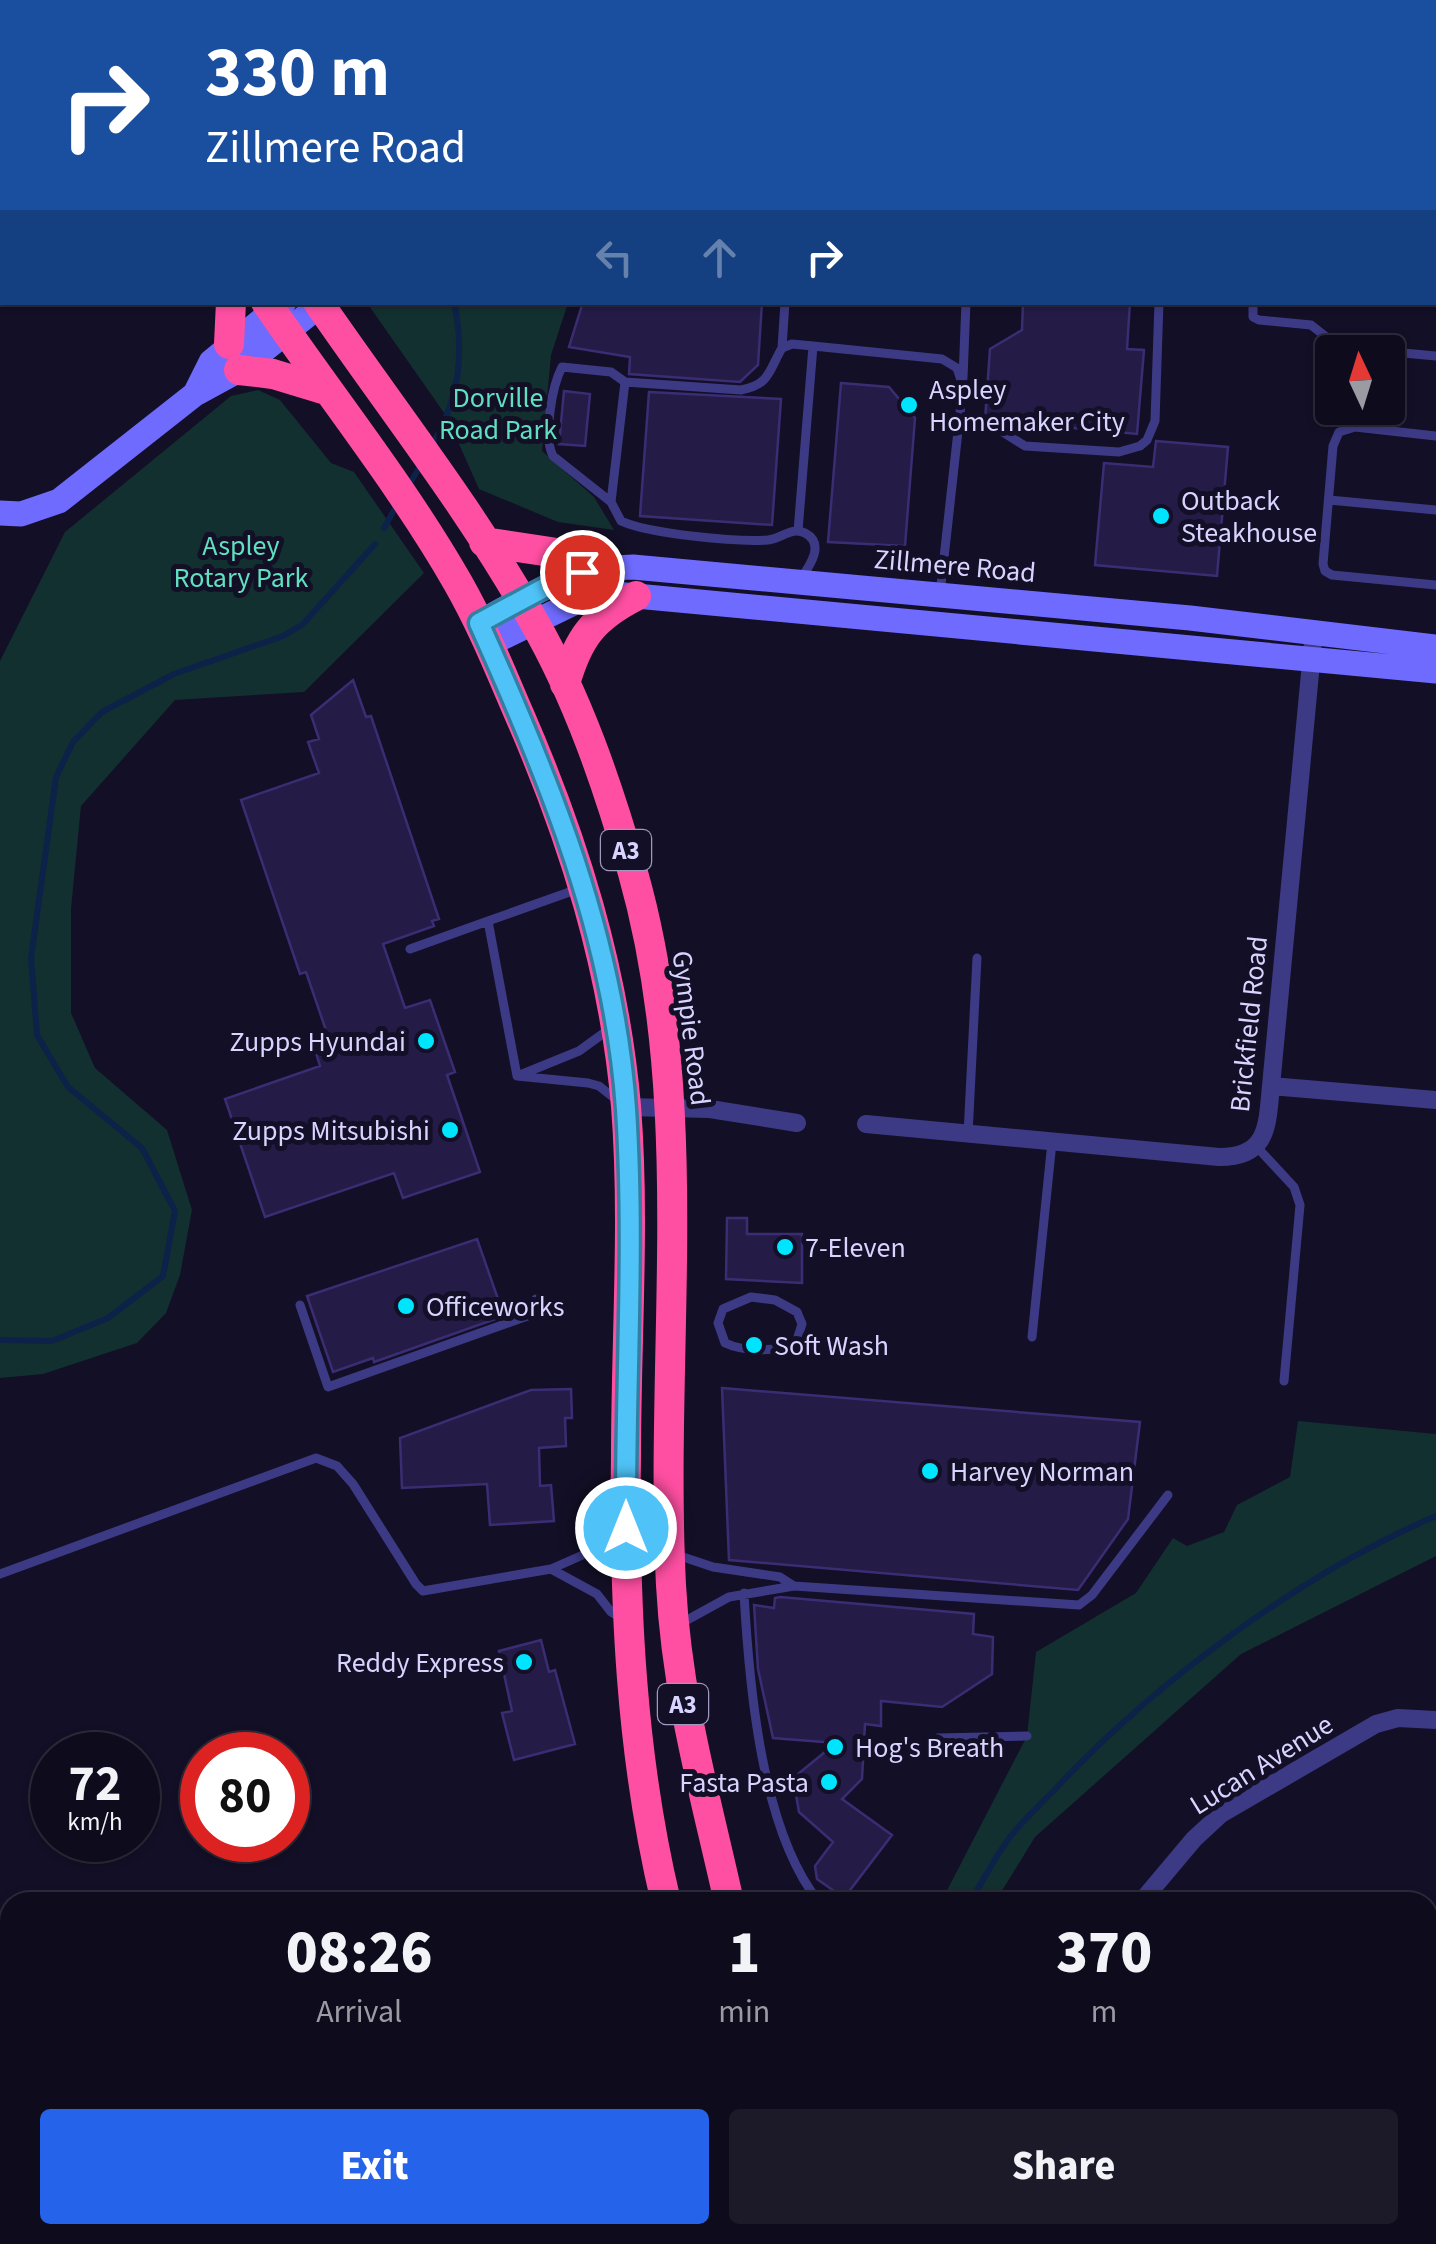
<!DOCTYPE html>
<html lang="en">
<head>
<meta charset="utf-8">
<style>
  :root { --surface:#0e0b1c; --page:#1c1929; --text:#f1f3f6; --muted:#9b9ba3; --line:#2e2b3b; --accent:#2563eb }
  body { margin:0; font-family:"Source Sans 3",sans-serif; background:var(--page); color:var(--text); height:100vh; display:flex; flex-direction:column; font-size:38px; white-space:nowrap }
  * { box-sizing:border-box; margin:0 }
  p { font-size:32px; color:var(--muted) }
  .icon { flex:none; width:55px; height:55px; fill:none; stroke:currentColor; stroke-width:2; stroke-linecap:round; stroke-linejoin:round }
  .map { position:relative; flex:1; overflow:hidden }
  .details { position:absolute; left:0px; top:1892px; width:1438px; height:352px; display:flex; flex-direction:column; background:var(--surface); border-radius:30px 30px 0 0; box-shadow:0 2px 8px #0004,0 0 0 2px var(--line) }
  .details>* { flex:none }
  .guide { position:absolute; left:0px; top:0px; width:1438px; height:305px; box-shadow:0 2px 8px #0004,0 0 0 2px var(--line); background:#1a4fa0; color:#fff; overflow:hidden }
  .needle { width:65px; rotate:356deg }
  .buttons { position:absolute; left:1315px; top:335px; display:grid; gap:20px }
  .buttons a { display:grid; place-items:center; width:90px; height:90px; border-radius:10px; background:var(--surface); box-shadow:0 2px 8px #0004,0 0 0 2px var(--line); font-size:50px }
  .speed { position:absolute; left:30px; top:1732px; display:flex; gap:20px; font-size:50px; font-weight:700; text-align:center }
  .speed>* { display:grid; place-content:center; width:130px; height:130px; border-radius:50%; background:var(--surface); box-shadow:0 2px 8px #0004,0 0 0 2px var(--line); line-height:1 }
  .speed small { font-size:25px; font-weight:400 }
  .speed .limit { border:15px solid #d22; background:#fff; color:#111 }
  .pin { position:absolute; display:grid; place-items:center; width:85px; height:85px; color:#fff; margin:-42px; border:5px solid #fff; border-radius:50%; box-shadow:0 2px 10px #0007 }
  .me { position:absolute; width:110px; margin:-55px; rotate:0deg; stroke-linejoin:round; filter:drop-shadow(0 0 8px #0008) }
  .turn { display:flex; align-items:center; gap:35px; height:210px; padding:0 40px; font-size:45px }
  .turn .icon { width:130px; height:130px; stroke-width:2.5 }
  .turn b { display:block; font-size:70px; line-height:85px }
  .lanes { display:flex; align-items:center; height:95px; padding:0 40px; background:#0003; justify-content:center; gap:50px; direction:ltr }
  .lanes .off { opacity:.35 }
  .eta { display:flex; justify-content:space-evenly; align-items:center; height:170px; text-align:center }
  .eta b { font-size:60px; font-weight:800; line-height:70px }
  .button { display:flex; gap:20px; margin-top:auto; padding:20px 40px }
  .button a { flex:1; height:115px; border-radius:10px; background:var(--accent); color:#fff; font-size:40px; font-weight:800; line-height:115px; text-align:center }
  .button a+a { background:var(--page); color:var(--text) }
  .map>svg:first-child { display:block }
</style>
</head>
<body>
<div class="map">
<svg width="1436" height="2244" viewBox="0 0 1436 2244">
  <rect width="100%" height="100%" fill="#130f26"/>
  <path fill="#12302f" d="M 367,303 L 568,303 L 551,355 L 542,451 L 594,497 L 614,530 L 558,522 L 479,489 L 447,417 Z
    M 258,390 L 280,400 L 331,463 L 354,472 L 424,573 L 304,692 L 175,700 L 81,806 L 71,909 L 71,1013 L 95,1068 L 167,1130 L 192,1210 L 180,1275 L 166,1313 L 137,1343 L 43,1374 L 0,1378 L 0,661 L 65,532 L 231,396 Z
    M 1298,1421 L 1436,1434 L 1436,1556 L 1241,1654 L 1035,1837 L 995,1902 L 941,1902 L 1027,1736 L 1036,1652 L 1136,1593 L 1173,1538 L 1187,1546 L 1224,1532 L 1237,1505 L 1290,1477 Z"/>
  <g fill="none" stroke-linecap="round" stroke-linejoin="round">
    <path stroke="#0c2248" stroke-width="6" d="M 488,2 L 490,0
      M 432,445 C 459,400 465,354 454,302
      M 407,488 L 421,465
      M 384,528 L 398,503
      M 0,1340 L 52,1341 L 108,1318 L 163,1276 L 175,1211 L 142,1148 L 68,1087 L 37,1035 L 31,958 L 56,777 L 73,742 L 102,712 L 174,674 L 283,636 L 302,625 L 375,544
      M 970,1902 C 983,1881 995,1857 1010,1837 C 1024,1819 1042,1803 1057,1787 C 1158,1680 1301,1574 1436,1516
      M 470,2244 L 475,2235"/>
  </g>
  <path fill="#241b47" stroke="#3b2d73" stroke-width="2.5" d="M 583,302 L 762,302 L 758,365 L 740,382 L 629,374 L 630,357 L 569,347 Z
    M 1023,302 L 1130,302 L 1127,349 L 1144,350 L 1137,434 L 985,420 L 990,349 L 1022,330 Z
    M 841,383 L 889,387 L 915,418 L 905,546 L 828,542 Z
    M 564,391 L 590,394 L 585,446 L 559,444 Z
    M 649,392 L 781,399 L 772,525 L 640,516 Z
    M 1156,441 L 1228,447 L 1217,576 L 1095,565 L 1104,463 L 1153,467 Z
    M 353,680 L 366,717 L 371,716 L 439,919 L 432,921 L 434,926 L 383,944 L 405,1008 L 430,1000 L 455,1072 L 447,1075 L 480,1172 L 403,1198 L 394,1173 L 265,1217 L 225,1099 L 320,1066 L 316,1053 L 332,1048 L 306,972 L 300,974 L 241,800 L 319,773 L 308,742 L 319,739 L 311,715 Z
    M 727,1218 L 747,1218 L 747,1234 L 802,1234 L 802,1283 L 726,1279 Z
    M 477,1239 L 504,1316 L 374,1362 L 373,1358 L 333,1372 L 307,1296 Z
    M 722,1388 L 1140,1422 L 1128,1519 L 1078,1590 L 729,1560 Z
    M 571,1389 L 572,1418 L 565,1418 L 566,1446 L 539,1448 L 540,1486 L 551,1485 L 554,1521 L 490,1525 L 487,1484 L 402,1488 L 400,1438 L 531,1390 Z
    M 780,1597 L 974,1614 L 973,1634 L 993,1637 L 992,1674 L 942,1707 L 881,1701 L 881,1726 L 865,1724 L 862,1779 L 842,1799 L 892,1835 L 844,1898 L 817,1879 L 815,1866 L 833,1842 L 799,1812 L 793,1778 L 836,1743 L 773,1738 L 758,1669 L 754,1605 L 774,1608 L 775,1598 Z
    M 541,1640 L 549,1672 L 555,1670 L 575,1744 L 514,1760 L 502,1713 L 512,1711 L 499,1651 Z"/>
  <g fill="none" stroke-linecap="round" stroke-linejoin="round">
    <path stroke="#3d3a85" stroke-width="9" d="M 879,2 L 880,0
      M 1034,2 L 1034,0
      M 1182,2 L 1182,0
      M 1283,2 L 1283,0
      M 1435,42 L 1436,42
      M 1435,120 L 1436,120
      M 1435,196 L 1436,196
      M 1435,276 L 1436,276
      M 1253,302 L 1253,317 L 1259,320 L 1311,325 L 1339,347 L 1436,356
      M 782,348 L 785,302
      M 963,378 L 966,302
      M 958,425 L 998,429 L 1025,446 L 1119,452 L 1140,446 L 1147,440 L 1155,421 L 1159,302
      M 1436,436 L 1355,427 L 1339,432 L 1333,446 L 1323,564 L 1325,571 L 1332,575 L 1436,585
      M 1329,500 L 1436,510
      M 611,502 L 553,456 C 543,437 552,386 562,367 L 611,372 L 625,382
      M 798,531 L 813,346 L 942,359 L 957,368 L 963,386 L 940,594
      M 800,580 C 809,567 826,544 805,533 C 792,526 781,539 768,540 C 736,542 649,534 621,521 L 611,502 L 625,382 L 741,390 C 770,385 769,370 782,348 L 792,344 L 813,346
      M 410,949 L 488,921
      M 520,1075 L 579,1051 L 608,1030
      M 517,1076 L 488,921 L 578,889
      M 517,1076 L 588,1083 L 599,1086 L 618,1101
      M 968,1134 L 977,958
      M 1256,1146 L 1294,1187 L 1300,1205 L 1284,1381
      M 751,1297 L 775,1300 L 797,1312 L 802,1324 L 796,1343 C 777,1352 744,1352 725,1343 L 718,1323 L 723,1309 Z
      M 300,1305 L 328,1387 L 533,1314 L 536,1299
      M 1032,1337 L 1052,1142
      M 677,1555 L 713,1567 L 780,1577 L 794,1586
      M 551,1569 L 597,1594 L 611,1612 L 621,1618
      M 0,1574 L 316,1458 L 337,1466 L 353,1484 L 416,1584 L 423,1591 L 551,1569 L 594,1550 L 620,1532
      M 744,1593 C 749,1684 761,1830 819,1902
      M 678,1625 L 729,1597 L 794,1586 L 1079,1605 L 1092,1595 L 1168,1495
      M 938,1738 L 1027,1736
      M 0,2016 L 10,2026
      M 0,2205 L 10,2206
      M 700,2235 L 702,2244
      M 230,2244 L 231,2235
      M 629,2244 L 634,2235"/>
    <path stroke="#3d3a85" stroke-width="18" d="M 1271,1086 L 1436,1100
      M 626,1107 L 710,1109 L 797,1123
      M 866,1124 L 1219,1157 C 1269,1157 1267,1125 1271,1086 L 1314,631
      M 1141,1902 L 1194,1839 L 1221,1814 L 1376,1724 L 1398,1718 L 1436,1720
      M 1428,1990 L 1436,1991
      M 1217,2235 L 1312,2244
      M 777,2244 L 778,2235
      M 1096,2244 L 1097,2235"/>
    <path stroke="#6f6bff" stroke-width="25" d="M 195,394 L 211,362 L 284,302
      M 0,513 L 21,514 L 59,501 L 195,394 L 239,370 L 320,305
      M 479,623 C 532,594 571,567 633,567 L 1190,618 L 1436,647
      M 489,644 L 586,597 L 604,593 L 1436,671
      M 543,2244 L 548,2235
      M 582,2244 L 587,2235"/>
    <path stroke="#ff4fa3" stroke-width="30" d="M 54,0 L 55,2
      M 107,0 L 109,2
      M 266,302 C 330,396 402,485 458,583 C 482,625 500,670 519,714 C 574,840 614,969 626,1106 C 635,1221 626,1339 626,1455 C 624,1605 631,1756 666,1902
      M 318,302 C 390,407 471,509 533,620 C 578,698 608,786 633,873 C 699,1106 659,1347 671,1585 C 677,1698 705,1794 729,1902
      M 229,344 L 231,302
      M 239,370 L 273,374 L 329,391
      M 484,542 L 577,556 L 602,567
      M 565,684 C 578,638 593,618 636,596
      M 748,2235 L 750,2244
      M 803,2235 L 804,2244"/>
  </g>
  <g fill="none" stroke-linecap="round" stroke-linejoin="round">
    <g stroke="#337fa1" stroke-width="25">
      <path id="route" d="M 582,572 L 557,581 L 479,623 C 549,778 614,937 626,1109 C 635,1248 625,1388 626,1528"/>
    </g>
    <use href="#route" stroke="#4fc3f7" stroke-width="18"/>
  </g>
  <g fill="#00e5ff" stroke="#130f26" stroke-width="4">
    <circle cx="909" cy="405" r="10"/>
    <circle cx="1161" cy="516" r="10"/>
    <circle cx="426" cy="1041" r="10"/>
    <circle cx="450" cy="1130" r="10"/>
    <circle cx="785" cy="1247" r="10"/>
    <circle cx="406" cy="1306" r="10"/>
    <circle cx="754" cy="1345" r="10"/>
    <circle cx="930" cy="1471" r="10"/>
    <circle cx="524" cy="1662" r="10"/>
    <circle cx="835" cy="1747" r="10"/>
    <circle cx="829" cy="1782" r="10"/>
  </g>
  <g text-anchor="middle" stroke-width="10" stroke-linejoin="round" paint-order="stroke">
    <g fill="#130f26" stroke="#9e99be" stroke-width="2.5">
      <rect x="601" y="830" width="50" height="40" rx="8"/>
      <rect x="658" y="1684" width="50" height="40" rx="8"/>
    </g>
    <g font-size="25" font-weight="bold" fill="#d9d4ff">
      <text x="626" y="859">A3</text>
      <text x="683" y="1713">A3</text>
    </g>
    <g font-size="28" fill="#d9d4ff" stroke="#130f26" text-anchor="start">
      <text x="929" y="399">Aspley<tspan x="929" dy="32">Homemaker City</tspan></text>
      <text x="1181" y="510">Outback<tspan x="1181" dy="32">Steakhouse</tspan></text>
      <text x="406" y="1051" text-anchor="end">Zupps Hyundai</text>
      <text x="430" y="1140" text-anchor="end">Zupps Mitsubishi</text>
      <text x="805" y="1257">7-Eleven</text>
      <text x="426" y="1316">Officeworks</text>
      <text x="774" y="1355">Soft Wash</text>
      <text x="950" y="1481">Harvey Norman</text>
      <text x="504" y="1672" text-anchor="end">Reddy Express</text>
      <text x="855" y="1757">Hog's Breath</text>
      <text x="809" y="1792" text-anchor="end">Fasta Pasta</text>
    </g>
    <g font-size="28" fill="#5fe0c0" stroke="#130f26">
      <text x="498" y="407">Dorville<tspan x="498" dy="32">Road Park</tspan></text>
      <text x="241" y="555">Aspley<tspan x="241" dy="32">Rotary Park</tspan></text>
    </g>
    <g font-size="28" fill="#d9d4ff" stroke="#130f26">
      <text transform="translate(955 565) rotate(5)" y="10">Zillmere Road</text>
      <text transform="translate(1248 1024) rotate(-84)" y="10">Brickfield Road</text>
      <text transform="translate(692 1028) rotate(83)" y="10">Gympie Road</text>
      <text transform="translate(1261 1764) rotate(-32)" y="10">Lucan Avenue</text>
    </g>
  </g>
</svg>
<div class="buttons">
<a><svg class="needle" viewBox="-14 -14 28 28"><path d="M0-13l5 13h-10z" fill="#e53935"/><path d="M0 13l5-13h-10z" fill="#9b9ba3"/></svg></a>
</div>
<div class="speed"><div>72<small>km/h</small></div><div class="limit">80</div></div>
<div class="pin" style="left:582px;top:572px;background:#d93025"><svg class="icon" aria-label="arrive" viewBox="0 0 24 24"><path d="M6 21V4h12l-3 4 3 4H6"/></svg></div>
<svg class="me" style="left:626px;top:1528px" viewBox="-20 -20 40 40"><circle r="17" fill="#4fc3f7" stroke="#fff" stroke-width="3"/><path d="M0-11L8 9 0 5-8 9z" fill="#fff"/></svg>
<div class="guide">
<div class="turn"><svg class="icon" aria-label="right" viewBox="0 0 24 24"><path d="M7 20v-9h11M14 6l5 5-5 5"/></svg><div><b>330 m</b>Zillmere Road</div></div>
<div class="lanes"><svg class="icon off" aria-label="left" viewBox="0 0 24 24"><path d="M17 20v-9H6M10 6l-5 5 5 5"/></svg><svg class="icon off" aria-label="ahead" viewBox="0 0 24 24"><path d="M12 20V5M6 11l6-6 6 6"/></svg><svg class="icon" aria-label="right" viewBox="0 0 24 24"><path d="M7 20v-9h11M14 6l5 5-5 5"/></svg></div>
</div>
<section class="details">
<div class="eta">
<div><b>08:26</b><p>Arrival</p></div>
<div><b>1</b><p>min</p></div>
<div><b>370</b><p>m</p></div>
</div>
<div class="button"><a>Exit</a><a>Share</a></div>
</section>
</div>
</body>
</html>
